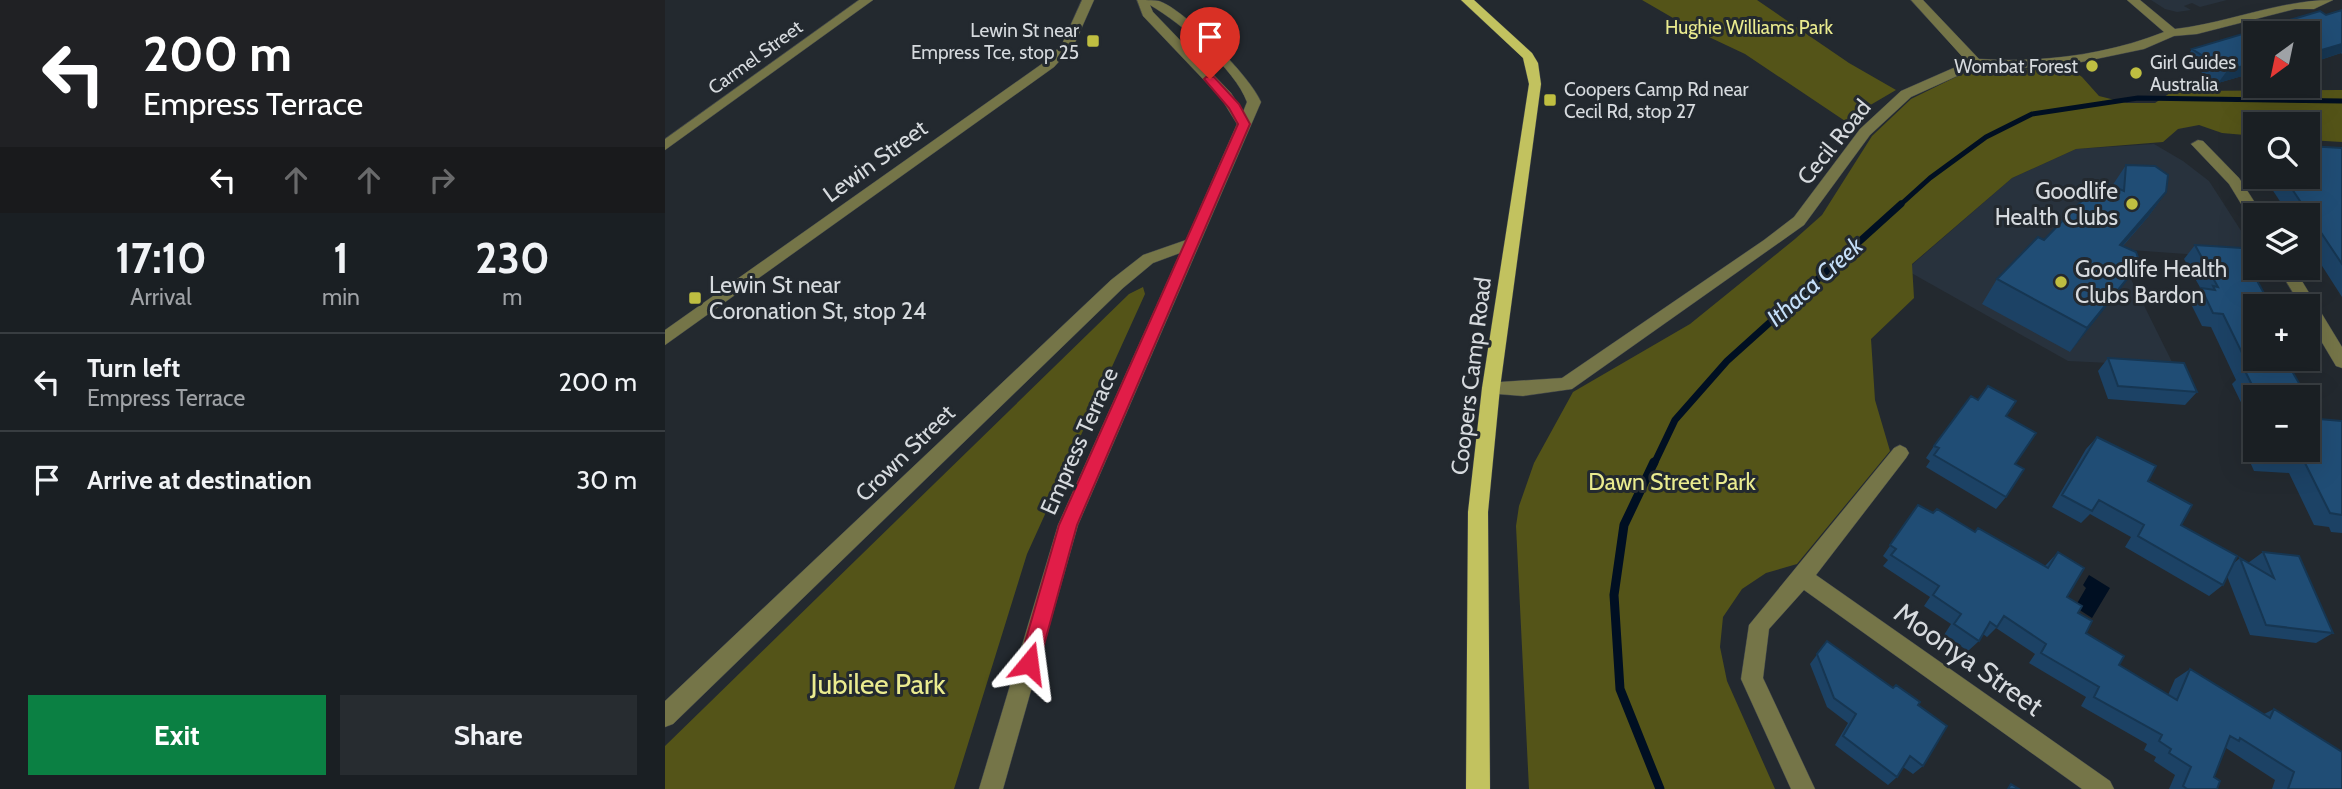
<!DOCTYPE html>
<html lang="en">
<head>
<meta charset="utf-8">
<style>
  :root { --surface:#1a1f23; --page:#272c30; --text:#f1f3f6; --muted:#9fa2a6; --line:#383d41; --accent:#0b8043 }
  body { margin:0; font-family:Cabin,sans-serif; background:var(--page); color:var(--text); height:100vh; display:flex; flex-direction:column; font-size:26px; white-space:nowrap }
  * { box-sizing:border-box; margin:0 }
  p { font-size:23px; color:var(--muted) }
  .icon { flex:none; width:38px; height:38px; fill:none; stroke:currentColor; stroke-width:2; stroke-linecap:round; stroke-linejoin:round }
  .map { position:relative; flex:1; overflow:hidden }
  .details { display:flex; flex-direction:column; background:var(--surface); width:665px }
  .details>* { flex:none }
  .top-card { background:#202124; color:#fff; overflow:hidden }
  .needle { width:46px; rotate:213deg }
  .controls { position:absolute; left:1578px; top:21px; display:grid; gap:14px }
  .controls a { display:grid; place-items:center; width:77px; height:77px; border-radius:0px; background:var(--surface); box-shadow:0 7px 28px #0002,0 0 0 2px var(--line); font-size:35px }
  .pin { position:absolute; display:grid; place-items:center; width:60px; height:60px; color:#fff; margin:-72px -30px; border-radius:50% 50% 50% 0; rotate:-45deg; box-shadow:0 0 7px #0007 }
  .pin .icon { rotate:45deg }
  .me { position:absolute; width:77px; margin:-38px; rotate:16deg; stroke-linejoin:round; filter:drop-shadow(0 0 5px #0008) }
  .turn { display:flex; align-items:center; gap:24px; height:147px; padding:0 28px; font-size:32px }
  .turn .icon { width:91px; height:91px; stroke-width:2.5 }
  .turn b { display:block; font-size:49px; line-height:60px }
  .lanes { display:flex; align-items:center; height:66px; padding:0 28px; background:#0003; justify-content:center; gap:35px; direction:ltr }
  .lanes .off { opacity:.35 }
  .eta { display:flex; justify-content:space-evenly; align-items:center; height:119px; text-align:center }
  .eta b { font-size:42px; font-weight:700; line-height:49px }
  .button { display:flex; gap:14px; margin-top:auto; padding:14px 28px }
  .button a { flex:1; height:80px; border-radius:0px; background:var(--accent); color:#fff; font-size:28px; font-weight:700; line-height:80px; text-align:center }
  .button a+a { background:var(--page); color:var(--text) }
  ul { padding:0; list-style:none }
  li { display:flex; align-items:center; gap:21px; height:98px; padding:0 28px; border-top:2px solid var(--line) }
  li div { flex:1 }
  li b { display:block; font-size:26px }
  li em { font-style:normal }
  main { display:flex; flex:1; min-height:0 }
  .map>svg:first-child { display:block }
</style>
</head>
<body>
<main>
<section class="details">
<div class="top-card">
<div class="turn"><svg class="icon" aria-label="left" viewBox="0 0 24 24"><path d="M17 20v-9H6M10 6l-5 5 5 5"/></svg><div><b>200 m</b>Empress Terrace</div></div>
<div class="lanes"><svg class="icon" aria-label="left" viewBox="0 0 24 24"><path d="M17 20v-9H6M10 6l-5 5 5 5"/></svg><svg class="icon off" aria-label="ahead" viewBox="0 0 24 24"><path d="M12 20V5M6 11l6-6 6 6"/></svg><svg class="icon off" aria-label="ahead" viewBox="0 0 24 24"><path d="M12 20V5M6 11l6-6 6 6"/></svg><svg class="icon off" aria-label="right" viewBox="0 0 24 24"><path d="M7 20v-9h11M14 6l5 5-5 5"/></svg></div>
</div>
<div class="eta">
<div><b>17:10</b><p>Arrival</p></div>
<div><b>1</b><p>min</p></div>
<div><b>230</b><p>m</p></div>
</div>
<ul>
<li><svg class="icon" aria-label="left" viewBox="0 0 24 24"><path d="M17 20v-9H6M10 6l-5 5 5 5"/></svg><div><b>Turn left</b><p>Empress Terrace</p></div><em>200 m</em></li>
<li><svg class="icon" aria-label="arrive" viewBox="0 0 24 24"><path d="M6 21V4h12l-3 4 3 4H6"/></svg><div><b>Arrive at destination</b></div><em>30 m</em></li>
</ul>
<div class="button"><a>Exit</a><a>Share</a></div>
</section>
<div class="map">
<svg width="1677" height="789" viewBox="0 0 1677 789">
  <rect width="100%" height="100%" fill="#23292f"/>
  <path fill="#28323d" d="M 1486,0 L 1562,0 L 1535,7 L 1527,3 L 1519,6 L 1526,10 L 1512,12 L 1500,9 Z
    M 1489,144 L 1518,161 L 1544,181 L 1591,254 L 1591,259 L 1451,249 L 1509,366 L 1403,361 L 1241,270 L 1347,178 L 1411,149 Z"/>
  <path fill="#545418" d="M 977,0 L 1092,0 L 1184,63 L 1231,90 L 1202,107 L 1186,125 L 1080,54 L 1027,29 Z
    M 1402,66 L 1417,77 L 1434,96 L 1462,103 L 1490,103 L 1505,93 L 1525,91 L 1677,90 L 1677,142 L 1643,140 L 1643,124 L 1591,124 L 1591,136 L 1557,133 L 1534,125 L 1513,129 L 1498,142 L 1411,149 L 1347,178 L 1247,264 L 1249,298 L 1206,339 L 1210,400 L 1225,451 L 1132,564 L 1101,573 L 1077,589 L 1058,617 L 1055,647 L 1062,681 L 1110,789 L 864,789 L 851,526 L 854,506 L 869,463 L 908,392 L 1025,324 L 1130,239 L 1157,215 L 1207,136 L 1246,99 L 1311,67 L 1378,70 Z
    M 478,287 L 480,294 L 362,554 L 289,789 L 0,789 L 0,746 L 464,294 Z"/>
  <path fill="#000f22" d="M 1424,575 L 1445,588 L 1427,618 L 1410,607 L 1421,588 L 1418,585 Z"/>
  <g fill="none" stroke-linecap="round" stroke-linejoin="round">
    <path stroke="#000f22" stroke-width="5" d="M 1234,206 L 1265,178 L 1321,137 L 1367,114 L 1473,98 L 1677,101"/>
    <path stroke="#000f22" stroke-width="7" d="M 989,464 L 1010,420 L 1062,361 L 1236,204"/>
    <path stroke="#000f22" stroke-width="9" d="M 989,462 L 959,525 L 949,595 L 955,689 L 995,789"/>
    <g stroke="#40454b" stroke-width="1">
      <path id="minor" d="M 194,0 L 208,0 L 0,150 L 0,139 Z
        M 417,0 L 429,0 L 409,45 L 389,67 L 0,345 L 0,330 L 381,61 L 397,44 Z
        M 472,0 C 479,0 488,0 494,1 C 519,9 586,77 596,102 L 413,525 L 338,789 L 314,789 L 393,525 L 515,253 L 488,263 L 458,288 L 8,724 L 0,727 L 0,701 L 446,280 L 478,255 L 521,240 L 572,124 L 556,98 L 478,16 ZM 485,5 C 516,23 570,69 582,102 L 578,112 L 566,93 L 488,12 Z
        M 1246,0 L 1258,0 L 1314,59 C 1376,63 1441,55 1499,32 L 1462,0 L 1475,0 L 1510,29 C 1563,23 1614,0 1668,0 L 1649,9 L 1630,9 L 1532,34 L 1509,36 L 1479,49 L 1407,64 L 1343,69 L 1312,67 L 1246,97 L 1205,135 L 1139,225 L 907,389 L 858,396 L 820,393 L 817,388 L 820,383 L 897,378 L 1099,240 L 1129,217 L 1195,129 L 1236,91 L 1302,62 Z
        M 1533,140 L 1538,141 L 1574,178 L 1598,215 L 1591,215 L 1591,221 L 1586,220 L 1564,184 L 1526,144 Z
        M 1613,268 L 1629,268 L 1677,347 L 1677,368 L 1671,366 L 1643,319 L 1643,306 L 1636,306 Z
        M 1235,445 L 1241,448 L 1244,453 L 1241,458 L 1151,575 L 1445,781 L 1449,789 L 1417,789 L 1139,590 L 1104,629 L 1098,678 L 1150,789 L 1126,789 L 1076,679 L 1084,625 L 1229,448 Z"/>
    </g>
    <g stroke="#40454b" stroke-width="1">
      <path id="major" d="M 796,0 L 809,0 L 867,53 L 873,63 L 876,84 L 835,388 L 823,512 L 825,789 L 801,789 L 803,512 L 817,388 L 864,84 L 858,58 Z"/>
    </g>
    <use href="#minor" fill="#757548" fill-rule="evenodd"/>
    <use href="#major" fill="#c2c25f" fill-rule="evenodd"/>
  </g>
  <path fill="#1c4265" d="M 1677,10 L 1677,54 L 1676,53 L 1643,64 L 1643,33 L 1591,33 L 1591,72 L 1553,83 L 1519,61 L 1527,49 L 1661,15 Z
    M 1677,148 L 1677,297 L 1643,244 L 1643,215 L 1624,215 L 1599,177 L 1643,177 Z
    M 1591,152 L 1591,164 L 1587,157 Z
    M 1461,165 L 1501,192 L 1483,217 L 1458,246 L 1475,263 L 1405,352 L 1317,304 L 1332,279 L 1447,186 Z
    M 1530,245 L 1594,278 L 1592,281 L 1591,359 L 1643,359 L 1643,351 L 1646,357 L 1632,370 L 1626,369 L 1642,397 L 1591,397 L 1591,450 L 1643,450 L 1654,419 L 1677,421 L 1677,533 L 1666,532 L 1664,527 L 1649,525 L 1624,473 L 1589,471 L 1578,446 L 1589,435 L 1587,431 L 1589,429 L 1567,384 L 1571,380 L 1546,327 L 1537,326 L 1525,302 L 1536,289 L 1519,259 Z
    M 1443,358 L 1532,392 L 1520,405 L 1443,399 L 1433,371 Z
    M 1341,416 L 1350,464 L 1341,497 L 1331,509 L 1261,467 L 1265,461 L 1261,458 L 1269,446 Z
    M 1432,437 L 1483,481 L 1516,525 L 1569,563 L 1575,558 L 1583,563 L 1598,552 L 1668,633 L 1651,643 L 1585,635 L 1562,576 L 1558,585 L 1544,596 L 1460,547 L 1466,537 L 1425,514 L 1416,523 L 1387,507 L 1421,449 Z
    M 1253,505 L 1268,513 L 1310,532 L 1380,566 L 1393,552 L 1402,597 L 1413,613 L 1421,633 L 1454,665 L 1503,695 L 1510,679 L 1525,669 L 1599,714 L 1609,709 L 1677,789 L 1607,789 L 1610,780 L 1561,748 L 1549,777 L 1552,789 L 1504,789 L 1510,775 L 1489,761 L 1491,757 L 1479,750 L 1482,744 L 1416,706 L 1421,697 L 1364,663 L 1370,654 L 1331,628 L 1322,637 L 1318,634 L 1314,641 L 1303,651 L 1279,635 L 1286,624 L 1259,606 L 1265,597 L 1218,566 L 1223,560 L 1218,556 Z
    M 1162,641 L 1228,688 L 1231,685 L 1253,705 L 1258,766 L 1248,774 L 1238,767 L 1232,777 L 1223,785 L 1170,745 L 1183,723 L 1162,707 L 1145,664 Z"/>
  <path fill="#163652" d="M 1677,44 L 1677,52 L 1676,53 L 1643,64 L 1643,54 Z
    M 1591,62 L 1591,72 L 1553,83 L 1562,71 Z
    M 1501,192 L 1483,217 L 1437,269 L 1455,245 Z
    M 1475,263 L 1457,287 L 1405,352 L 1422,328 Z"/>
  <path fill="#204d75" stroke="#163652" stroke-width="2" d="M 1677,10 L 1677,44 L 1643,54 L 1643,33 L 1591,33 L 1591,62 L 1562,71 L 1527,49 L 1655,11 L 1661,15 Z
    M 1643,146 L 1677,148 L 1677,264 L 1619,177 L 1643,177 Z
    M 1461,165 L 1490,166 L 1503,175 L 1501,192 L 1455,245 L 1471,252 L 1475,263 L 1422,328 L 1332,279 L 1373,237 L 1379,240 L 1436,181 L 1459,191 Z
    M 1530,245 L 1577,248 L 1594,278 L 1590,277 L 1606,306 L 1591,306 L 1591,359 L 1620,359 L 1642,397 L 1593,397 L 1580,371 L 1586,371 L 1558,314 L 1548,313 L 1536,288 L 1550,290 L 1548,286 L 1553,287 Z
    M 1443,358 L 1519,363 L 1532,392 L 1453,386 Z
    M 1323,386 L 1351,401 L 1341,416 L 1371,433 L 1350,464 L 1359,469 L 1341,497 L 1269,455 L 1274,448 L 1269,446 L 1306,396 L 1313,400 Z
    M 1643,400 L 1654,419 L 1677,421 L 1677,515 L 1665,513 L 1639,461 L 1604,458 L 1600,450 L 1643,450 Z
    M 1432,437 L 1491,466 L 1483,481 L 1527,505 L 1516,525 L 1572,556 L 1558,585 L 1473,536 L 1479,525 L 1434,500 L 1427,511 L 1397,495 Z
    M 1253,505 L 1268,513 L 1272,509 L 1310,532 L 1313,528 L 1383,568 L 1393,552 L 1419,568 L 1402,597 L 1417,606 L 1413,613 L 1427,621 L 1421,633 L 1459,656 L 1454,665 L 1512,700 L 1525,669 L 1605,718 L 1609,709 L 1677,752 L 1677,789 L 1623,789 L 1629,772 L 1575,738 L 1574,741 L 1565,736 L 1549,777 L 1555,781 L 1552,789 L 1522,789 L 1518,786 L 1526,767 L 1504,753 L 1506,749 L 1494,741 L 1497,735 L 1429,697 L 1434,687 L 1376,653 L 1381,644 L 1339,616 L 1332,627 L 1325,622 L 1314,641 L 1289,624 L 1296,614 L 1268,595 L 1274,586 L 1226,555 L 1231,549 L 1225,545 Z
    M 1598,552 L 1634,556 L 1668,633 L 1601,625 L 1575,558 L 1609,578 Z
    M 1162,641 L 1228,688 L 1231,685 L 1255,702 L 1253,705 L 1282,726 L 1258,766 L 1245,756 L 1232,777 L 1178,736 L 1191,714 L 1169,698 L 1152,654 Z
    M 1346,784 L 1354,789 L 1343,789 Z"/>
  <path fill="#e11d48" stroke="#92132f" stroke-width="2" d="M 541,77 L 549,77 L 574,104 L 585,124 L 412,525 L 374,663 L 371,670 L 364,673 L 357,670 L 354,663 L 394,525 L 573,124 L 564,108 L 539,79 Z"/>
  <g fill="#bfbe41" stroke="#23292f" stroke-width="2.5">
    <rect x="421" y="34" width="14" height="14" rx="3.5"/>
    <circle cx="1427" cy="66" r="7"/>
    <circle cx="1471" cy="73" r="7"/>
    <rect x="878" y="93" width="14" height="14" rx="3.5"/>
    <circle cx="1467" cy="204" r="7"/>
    <circle cx="1396" cy="282" r="7"/>
    <rect x="23" y="291" width="14" height="14" rx="3.5"/>
  </g>
  <g text-anchor="middle" stroke-width="6" stroke-linejoin="round" paint-order="stroke">
    <g font-size="19" fill="#eaeb8f" stroke="#23292f">
      <text x="1084" y="34">Hughie Williams Park</text>
    </g>
    <g font-size="19" fill="#d6dade" stroke="#23292f" text-anchor="end">
      <text x="414" y="37">Lewin St near<tspan x="414" dy="22">Empress Tce, stop 25</tspan></text>
      <text x="1485" y="69" text-anchor="start">Girl Guides<tspan x="1485" dy="22">Australia</tspan></text>
      <text x="1413" y="73">Wombat Forest</text>
      <text x="899" y="96" text-anchor="start">Coopers Camp Rd near<tspan x="899" dy="22">Cecil Rd, stop 27</tspan></text>
    </g>
    <g font-size="19" fill="#d6dade" stroke="#23292f">
      <text transform="translate(90 57) rotate(-36)" y="7">Carmel Street</text>
    </g>
    <g font-size="23" fill="#d6dade" stroke="#23292f">
      <text transform="translate(1169 142) rotate(-51)" y="8">Cecil Road</text>
      <text transform="translate(210 161) rotate(-36)" y="8">Lewin Street</text>
      <text transform="translate(806 376) rotate(-83)" y="8">Coopers Camp Road</text>
      <text transform="translate(414 441) rotate(-66)" y="8">Empress Terrace</text>
      <text transform="translate(240 453) rotate(-44)" y="8">Crown Street</text>
    </g>
    <g font-size="23" fill="#d6dade" stroke="#23292f" text-anchor="start">
      <text x="1453" y="199" text-anchor="end">Goodlife<tspan x="1453" dy="26">Health Clubs</tspan></text>
      <text x="1410" y="277">Goodlife Health<tspan x="1410" dy="26">Clubs Bardon</tspan></text>
      <text x="44" y="293">Lewin St near<tspan x="44" dy="26">Coronation St, stop 24</tspan></text>
    </g>
    <g font-size="23" fill="#eaeb8f" stroke="#23292f">
      <text x="1007" y="490">Dawn Street Park</text>
    </g>
    <g font-size="24" font-style="italic" fill="#c5dff9" stroke="#23292f">
      <text transform="translate(1150 282) rotate(-42)" y="8">Ithaca Creek</text>
    </g>
    <g font-size="28" fill="#d6dade" stroke="#23292f">
      <text transform="translate(1304 659) rotate(35)" y="10">Moonya Street</text>
    </g>
    <g font-size="28" fill="#eaeb8f" stroke="#23292f">
      <text x="213" y="694">Jubilee Park</text>
    </g>
  </g>
</svg>
<div class="controls">
<a><svg class="needle" viewBox="-14 -14 28 28"><path d="M0-13l5 13h-10z" fill="#e53935"/><path d="M0 13l5-13h-10z" fill="#9fa2a6"/></svg></a>
<a><svg class="icon" aria-label="search" viewBox="0 0 24 24"><circle cx="10" cy="10" r="6"/><path d="M15 15l6 6"/></svg></a>
<a><svg class="icon" aria-label="layers" viewBox="0 0 24 24"><path d="M12 4l9 5-9 5-9-5zM3 14l9 5 9-5"/></svg></a>
<a>+</a>
<a>−</a>
</div>
<div class="pin" style="left:545px;top:79px;background:#d93025"><svg class="icon" aria-label="arrive" viewBox="0 0 24 24"><path d="M6 21V4h12l-3 4 3 4H6"/></svg></div>
<svg class="me" style="left:364px;top:663px" viewBox="-20 -20 40 40"><path d="M0-17L14 15 0 8-14 15z" fill="#e11d48" stroke="#fff" stroke-width="4"/></svg>
</div>
</main>
</body>
</html>
